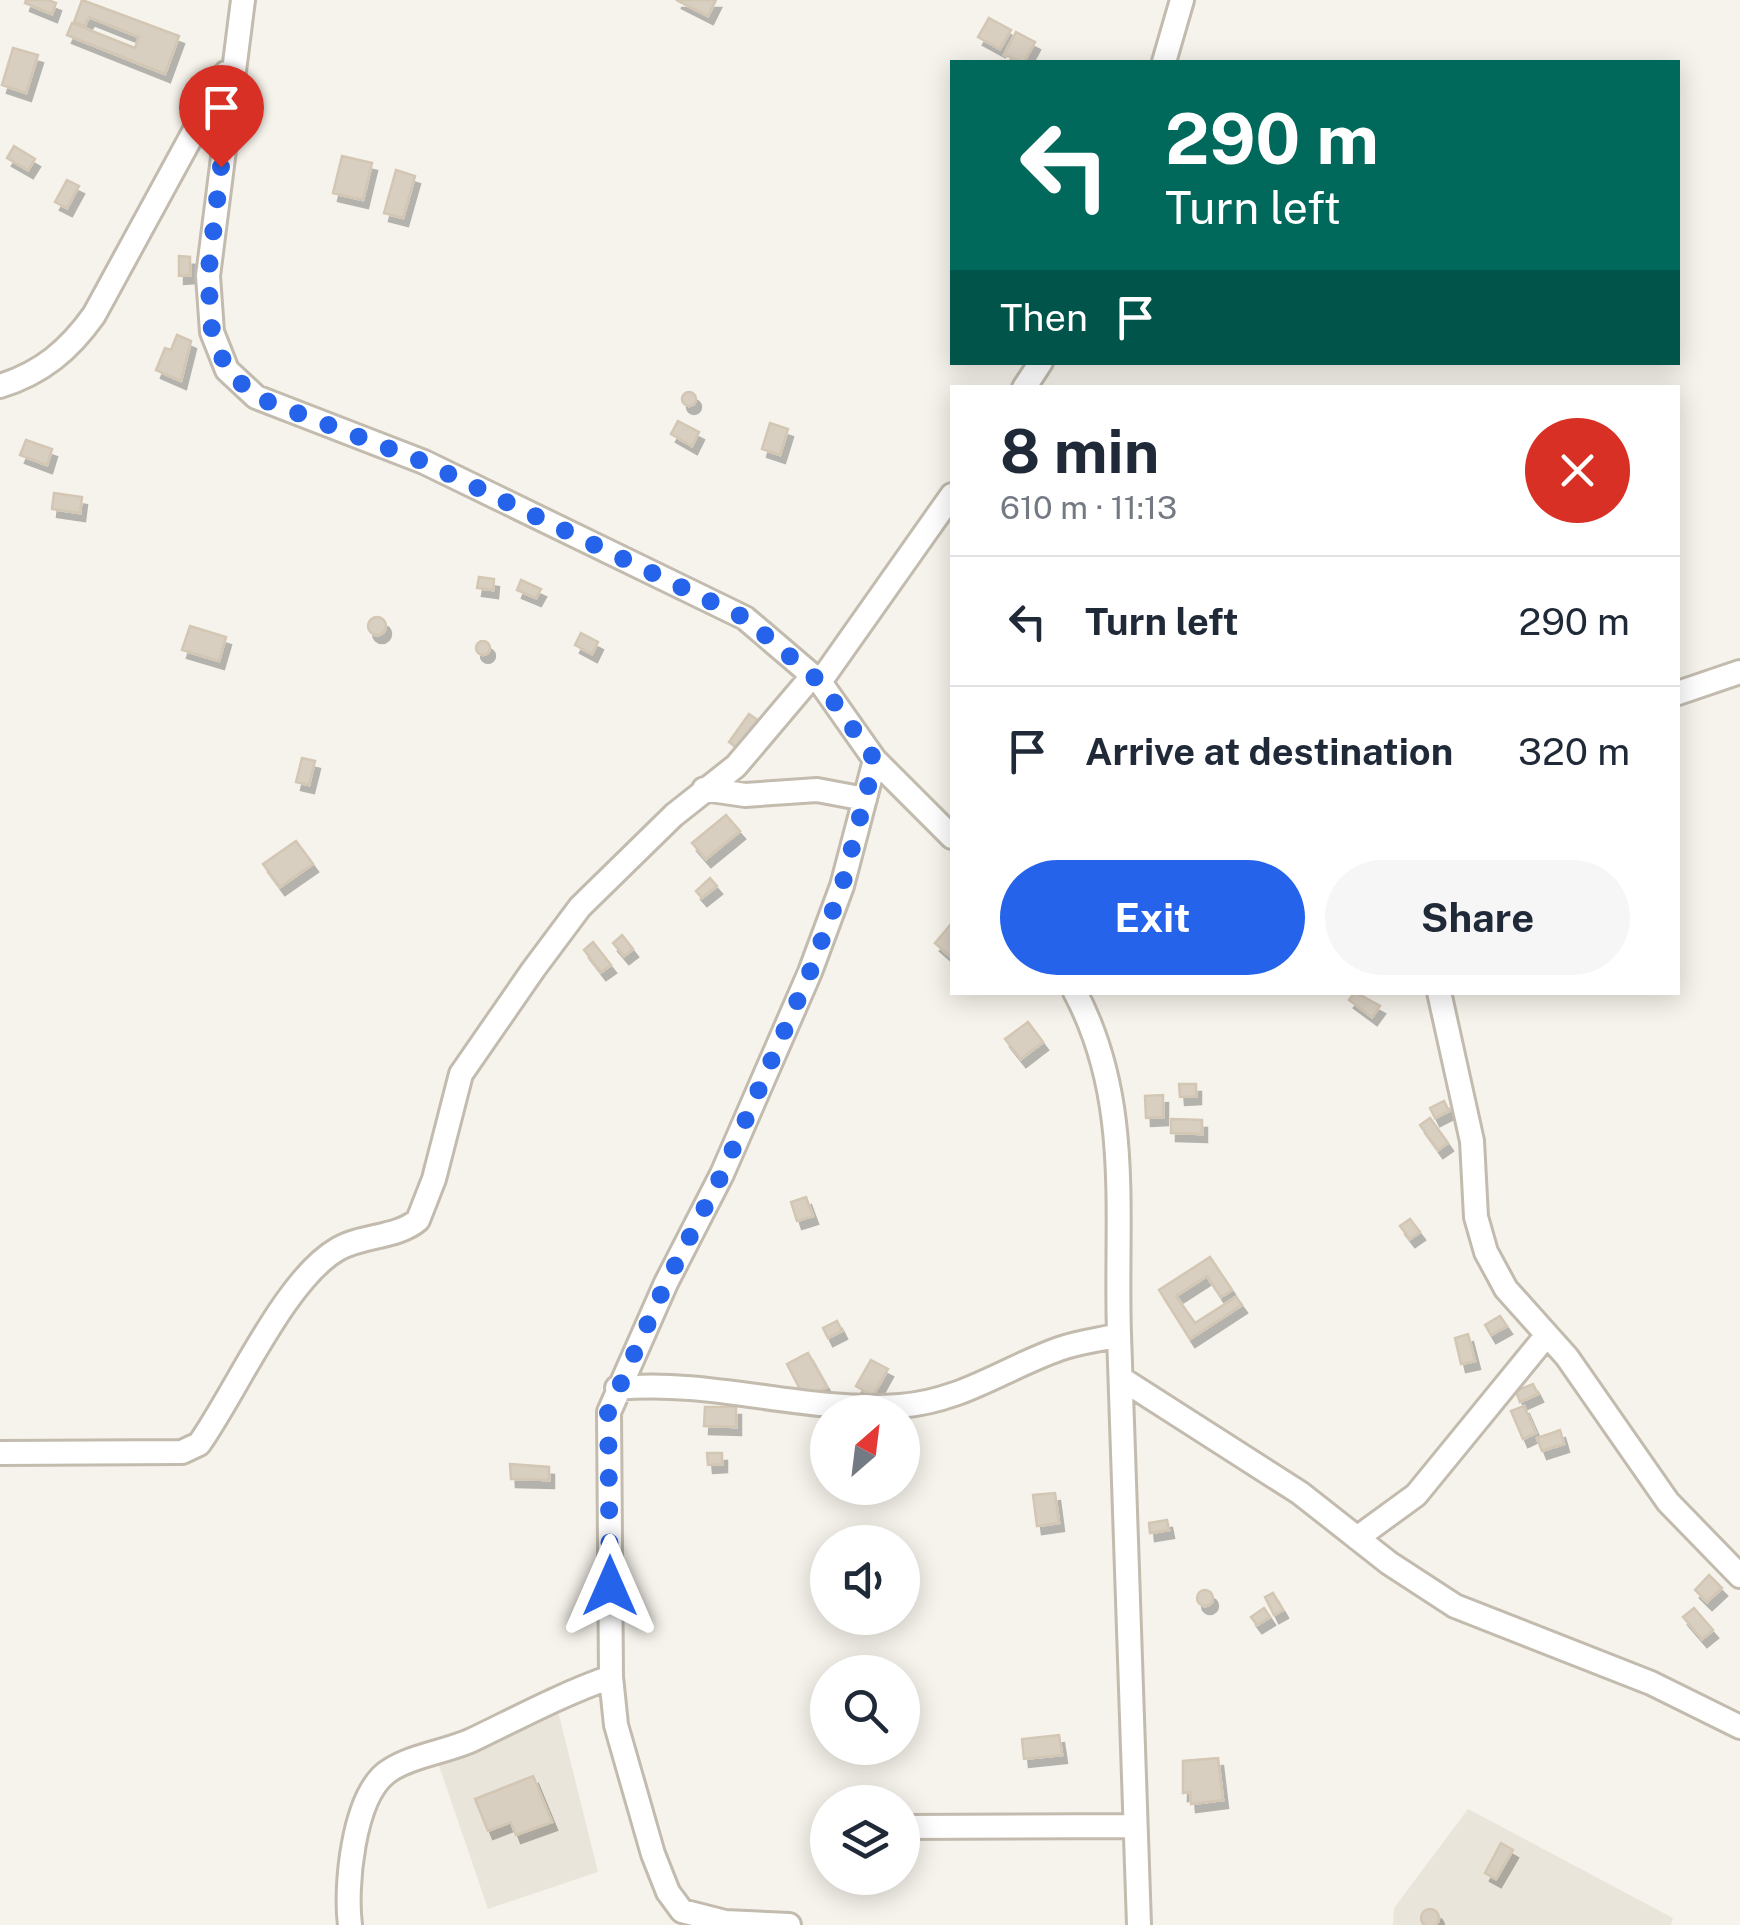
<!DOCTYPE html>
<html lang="en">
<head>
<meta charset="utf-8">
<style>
  :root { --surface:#fff; --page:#f6f6f7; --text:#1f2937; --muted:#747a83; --line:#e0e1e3; --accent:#2563eb }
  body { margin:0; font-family:"Public Sans",sans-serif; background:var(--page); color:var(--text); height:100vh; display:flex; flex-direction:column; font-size:38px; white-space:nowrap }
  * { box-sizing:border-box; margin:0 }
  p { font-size:32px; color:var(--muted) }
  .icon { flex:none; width:55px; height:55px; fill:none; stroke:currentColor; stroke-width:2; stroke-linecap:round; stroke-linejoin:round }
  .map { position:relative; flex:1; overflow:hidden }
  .panel { position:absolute; left:950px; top:385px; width:730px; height:610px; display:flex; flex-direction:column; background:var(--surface); border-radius:0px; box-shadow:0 5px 25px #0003 }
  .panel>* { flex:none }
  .guide { position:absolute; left:950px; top:60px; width:730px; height:305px; border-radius:0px; box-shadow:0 5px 25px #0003; background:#00695c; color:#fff; overflow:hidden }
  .needle { width:65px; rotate:28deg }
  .fabs { position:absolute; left:810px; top:1395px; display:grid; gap:20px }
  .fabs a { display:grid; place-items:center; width:110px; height:110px; border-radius:50%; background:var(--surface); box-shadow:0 5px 25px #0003; font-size:50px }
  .pin { position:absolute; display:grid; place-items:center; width:85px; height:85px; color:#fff; margin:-102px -42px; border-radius:50% 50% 50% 0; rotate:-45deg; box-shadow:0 0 10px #0007 }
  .pin .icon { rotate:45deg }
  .me { position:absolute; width:110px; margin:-55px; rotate:0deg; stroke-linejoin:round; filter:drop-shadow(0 0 8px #0008) }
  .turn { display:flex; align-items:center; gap:35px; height:210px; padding:0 50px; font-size:45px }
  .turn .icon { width:130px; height:130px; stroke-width:2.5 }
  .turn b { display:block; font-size:70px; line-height:85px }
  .then { display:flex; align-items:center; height:95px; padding:0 50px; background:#0003; gap:20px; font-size:38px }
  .round { display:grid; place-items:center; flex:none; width:105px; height:105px; border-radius:52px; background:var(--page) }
  .headline { display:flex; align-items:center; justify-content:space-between; height:170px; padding:0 50px }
  h1 { font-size:60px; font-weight:700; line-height:75px }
  .button { display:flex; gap:20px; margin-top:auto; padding:20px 50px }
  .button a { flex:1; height:115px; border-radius:60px; background:var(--accent); color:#fff; font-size:40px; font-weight:700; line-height:115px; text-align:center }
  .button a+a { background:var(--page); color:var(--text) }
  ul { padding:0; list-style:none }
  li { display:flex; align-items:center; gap:30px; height:130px; padding:0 50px; border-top:2px solid var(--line) }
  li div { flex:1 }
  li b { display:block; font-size:38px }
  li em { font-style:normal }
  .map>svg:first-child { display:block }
</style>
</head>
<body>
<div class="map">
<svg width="1740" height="1925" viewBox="0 0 1740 1925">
  <defs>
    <filter id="shadow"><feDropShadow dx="5" dy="8" stdDeviation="0" flood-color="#0004"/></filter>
  </defs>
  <rect width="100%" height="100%" fill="#f6f3ec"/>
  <path fill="#eae5da" d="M 558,1711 L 598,1872 L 488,1909 L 431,1742 Z
    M 1468,1809 L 1673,1918 L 1671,1925 L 1393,1925 L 1394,1908 Z"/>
  <path fill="#d8cfc1" stroke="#d3c7b4" stroke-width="2.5" filter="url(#shadow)" d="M 26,0 L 48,0 L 56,3 L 52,14 L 25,3 Z
    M 82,0 L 179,36 L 165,74 L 67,35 L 72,23 L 135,48 L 139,37 L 89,17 L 85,26 L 74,22 Z
    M 676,0 L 716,0 L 708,16 Z
    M 989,18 L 1011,30 L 1000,49 L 978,37 Z
    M 1016,32 L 1035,42 L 1024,62 L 1004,55 Z
    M 13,48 L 38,55 L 26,93 L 2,85 Z
    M 14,146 L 35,159 L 28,170 L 7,158 Z
    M 342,156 L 372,163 L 363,200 L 333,193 Z
    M 396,170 L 415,176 L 403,218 L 384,213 Z
    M 67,180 L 79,186 L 67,208 L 55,202 Z
    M 179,256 L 190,257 L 190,275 L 179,276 Z
    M 177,335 L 191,341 L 181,381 L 156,370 L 165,348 L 171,350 Z
    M682 399a7 7 0 1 1 14 0a7 7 0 1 1-14 0Z
    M 678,421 L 699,432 L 692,446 L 671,434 Z
    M 770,423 L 788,429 L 780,455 L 762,449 Z
    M 26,440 L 52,449 L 47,465 L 20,455 Z
    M 54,493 L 82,497 L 80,513 L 52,509 Z
    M 479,577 L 494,579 L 493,590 L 477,588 Z
    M 521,580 L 541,589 L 536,598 L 517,590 Z
    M368 626a9 9 0 1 1 18 0a9 9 0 1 1-18 0Z
    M 190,626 L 226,637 L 219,661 L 182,650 Z
    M 581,633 L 598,642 L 592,654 L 575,645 Z
    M476 648a7 7 0 1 1 14 0a7 7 0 1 1-14 0Z
    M 749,714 L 762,723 L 742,752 L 729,742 Z
    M 302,758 L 315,761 L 309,785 L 296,782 Z
    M 726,815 L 740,831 L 706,859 L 692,843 Z
    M 296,841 L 313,864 L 280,887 L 263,864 Z
    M 710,878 L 717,886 L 702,898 L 696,891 Z
    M 952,923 L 952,958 L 935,943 Z
    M 622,935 L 633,949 L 624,956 L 613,943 Z
    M 593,942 L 611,965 L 601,972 L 584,950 Z
    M 1355,992 L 1380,1006 L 1372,1017 L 1349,1000 Z
    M 1028,1022 L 1043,1042 L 1021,1059 L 1005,1039 Z
    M 1179,1084 L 1196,1084 L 1196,1096 L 1180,1097 Z
    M 1163,1095 L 1163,1117 L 1146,1118 L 1145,1096 Z
    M 1444,1101 L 1449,1111 L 1435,1118 L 1430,1108 Z
    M 1430,1118 L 1448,1143 L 1438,1150 L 1420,1125 Z
    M 1171,1119 L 1202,1120 L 1202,1134 L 1171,1133 Z
    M 806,1197 L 813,1216 L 797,1221 L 791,1202 Z
    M 1410,1219 L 1420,1232 L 1410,1239 L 1400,1226 Z
    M 1210,1257 L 1232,1290 L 1221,1297 L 1207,1276 L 1176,1296 L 1195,1323 L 1236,1297 L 1242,1305 L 1190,1339 L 1159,1290 Z
    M 1500,1316 L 1507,1326 L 1491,1335 L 1485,1325 Z
    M 837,1321 L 842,1331 L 828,1338 L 823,1328 Z
    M 1468,1334 L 1475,1361 L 1461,1364 L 1455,1338 Z
    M 808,1353 L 827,1387 L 805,1399 L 787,1364 Z
    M 871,1360 L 888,1369 L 873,1396 L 856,1386 Z
    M 1533,1384 L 1538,1394 L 1520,1402 L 1516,1391 Z
    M 1524,1406 L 1536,1433 L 1523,1439 L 1511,1411 Z
    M 705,1407 L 736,1407 L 736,1427 L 704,1426 Z
    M 1560,1430 L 1564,1444 L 1542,1451 L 1537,1438 Z
    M 707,1453 L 722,1453 L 722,1464 L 708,1465 Z
    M 510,1464 L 549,1467 L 549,1480 L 511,1479 Z
    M 1055,1493 L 1059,1523 L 1037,1526 L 1033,1495 Z
    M 1167,1520 L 1169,1530 L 1150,1533 L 1149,1523 Z
    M 1709,1575 L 1722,1588 L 1707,1602 L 1695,1590 Z
    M1197 1598a8 8 0 1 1 16 0a8 8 0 1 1-16 0Z
    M 1273,1593 L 1283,1610 L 1274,1615 L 1265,1597 Z
    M 1264,1608 L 1270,1617 L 1257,1625 L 1251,1617 Z
    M 1694,1608 L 1713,1630 L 1702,1639 L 1683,1617 Z
    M 1059,1735 L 1062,1755 L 1024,1759 L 1022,1739 Z
    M 1218,1758 L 1223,1800 L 1191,1804 L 1190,1792 L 1183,1793 L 1183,1761 Z
    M 533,1776 L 552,1822 L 516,1835 L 511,1822 L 488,1831 L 475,1799 Z
    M 1501,1843 L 1513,1850 L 1496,1879 L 1485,1873 Z
    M1421 1918a9 9 0 1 1 18 0a9 9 0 1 1-18 0Z"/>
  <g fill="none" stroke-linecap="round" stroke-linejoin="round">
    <g stroke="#c2bbae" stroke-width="28">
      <path id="street" d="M 243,0 L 208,276 L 212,332 L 227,370 L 256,397 L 424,462 L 745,618 L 820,682 L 875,760 L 952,837
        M 1164,62 L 1182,0
        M 0,386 C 42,373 69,350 94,315 L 226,73
        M 1024,388 L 1041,362
        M 820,682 L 952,495
        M 1678,693 L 1740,672
        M 704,789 L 745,795 L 817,790 L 865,799
        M 1075,992 C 1133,1101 1115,1216 1119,1334 C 1125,1531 1131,1728 1139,1925
        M 1439,992 L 1472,1141 L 1476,1217 L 1486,1252 L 1506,1289 L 1567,1357 L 1668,1502 L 1740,1576
        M 1122,1379 L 1300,1493 L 1389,1563 L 1455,1606 L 1651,1683 L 1740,1727
        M 617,1388 C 715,1379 802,1413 900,1406 C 962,1401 1003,1369 1059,1349 C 1078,1342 1099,1340 1119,1335
        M 0,1453 L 182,1452 L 199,1444 C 236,1392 285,1279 338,1249 C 362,1235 397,1238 418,1220 L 434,1179 L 461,1074 L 533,970 L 580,907 L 674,815 L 736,766 L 813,675
        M 1357,1538 L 1416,1495 L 1546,1336
        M 902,1827 L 1135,1826
        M 350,1925 C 345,1887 353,1799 386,1773 C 408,1756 446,1752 472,1740 C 518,1718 562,1694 611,1677
        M 789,1925 L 725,1922 L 682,1911 L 668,1892 L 653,1854 L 616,1725 L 611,1677 L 609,1412 L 666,1283 L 722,1174 L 810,972 L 842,886 L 875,760"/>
    </g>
    <use href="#street" stroke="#fff" stroke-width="22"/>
  </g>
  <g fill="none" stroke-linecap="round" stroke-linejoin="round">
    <path stroke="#2563eb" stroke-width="18" stroke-dasharray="0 32.4" d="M 221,167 L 208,276 L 212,332 L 227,370 L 256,397 L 424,462 L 745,618 L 820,682 L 875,760 L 842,886 L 810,972 L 722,1174 L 666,1283 L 608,1412 L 610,1586"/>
  </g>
</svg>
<div class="fabs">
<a><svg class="needle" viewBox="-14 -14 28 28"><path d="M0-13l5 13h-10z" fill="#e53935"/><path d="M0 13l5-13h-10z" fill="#747a83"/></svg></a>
<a><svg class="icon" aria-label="sound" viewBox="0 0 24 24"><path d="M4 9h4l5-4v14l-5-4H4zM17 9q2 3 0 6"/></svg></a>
<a><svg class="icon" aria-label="search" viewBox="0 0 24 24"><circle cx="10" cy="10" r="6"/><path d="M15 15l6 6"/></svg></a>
<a><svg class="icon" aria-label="layers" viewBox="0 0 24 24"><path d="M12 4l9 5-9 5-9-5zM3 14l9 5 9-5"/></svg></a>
</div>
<div class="pin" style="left:221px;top:167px;background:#d93025"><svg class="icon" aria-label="arrive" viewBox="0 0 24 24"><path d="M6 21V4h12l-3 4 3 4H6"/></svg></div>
<svg class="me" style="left:610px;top:1586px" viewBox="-20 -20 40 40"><path d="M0-17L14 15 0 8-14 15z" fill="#2563eb" stroke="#fff" stroke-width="4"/></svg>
<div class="guide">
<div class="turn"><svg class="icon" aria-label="left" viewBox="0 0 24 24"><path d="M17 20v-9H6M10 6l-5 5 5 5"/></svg><div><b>290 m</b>Turn left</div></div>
<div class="then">Then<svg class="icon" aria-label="arrive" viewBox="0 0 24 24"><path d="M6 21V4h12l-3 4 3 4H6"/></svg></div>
</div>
<section class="panel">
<div class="headline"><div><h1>8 min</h1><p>610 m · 11:13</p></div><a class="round" style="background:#d93025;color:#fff"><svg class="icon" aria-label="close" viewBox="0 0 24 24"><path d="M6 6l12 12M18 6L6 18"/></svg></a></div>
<ul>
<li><svg class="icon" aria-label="left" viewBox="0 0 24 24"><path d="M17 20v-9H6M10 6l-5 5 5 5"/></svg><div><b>Turn left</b></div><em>290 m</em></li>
<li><svg class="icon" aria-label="arrive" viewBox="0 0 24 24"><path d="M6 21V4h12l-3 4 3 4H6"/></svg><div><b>Arrive at destination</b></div><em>320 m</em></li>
</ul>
<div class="button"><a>Exit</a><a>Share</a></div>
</section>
</div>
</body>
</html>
